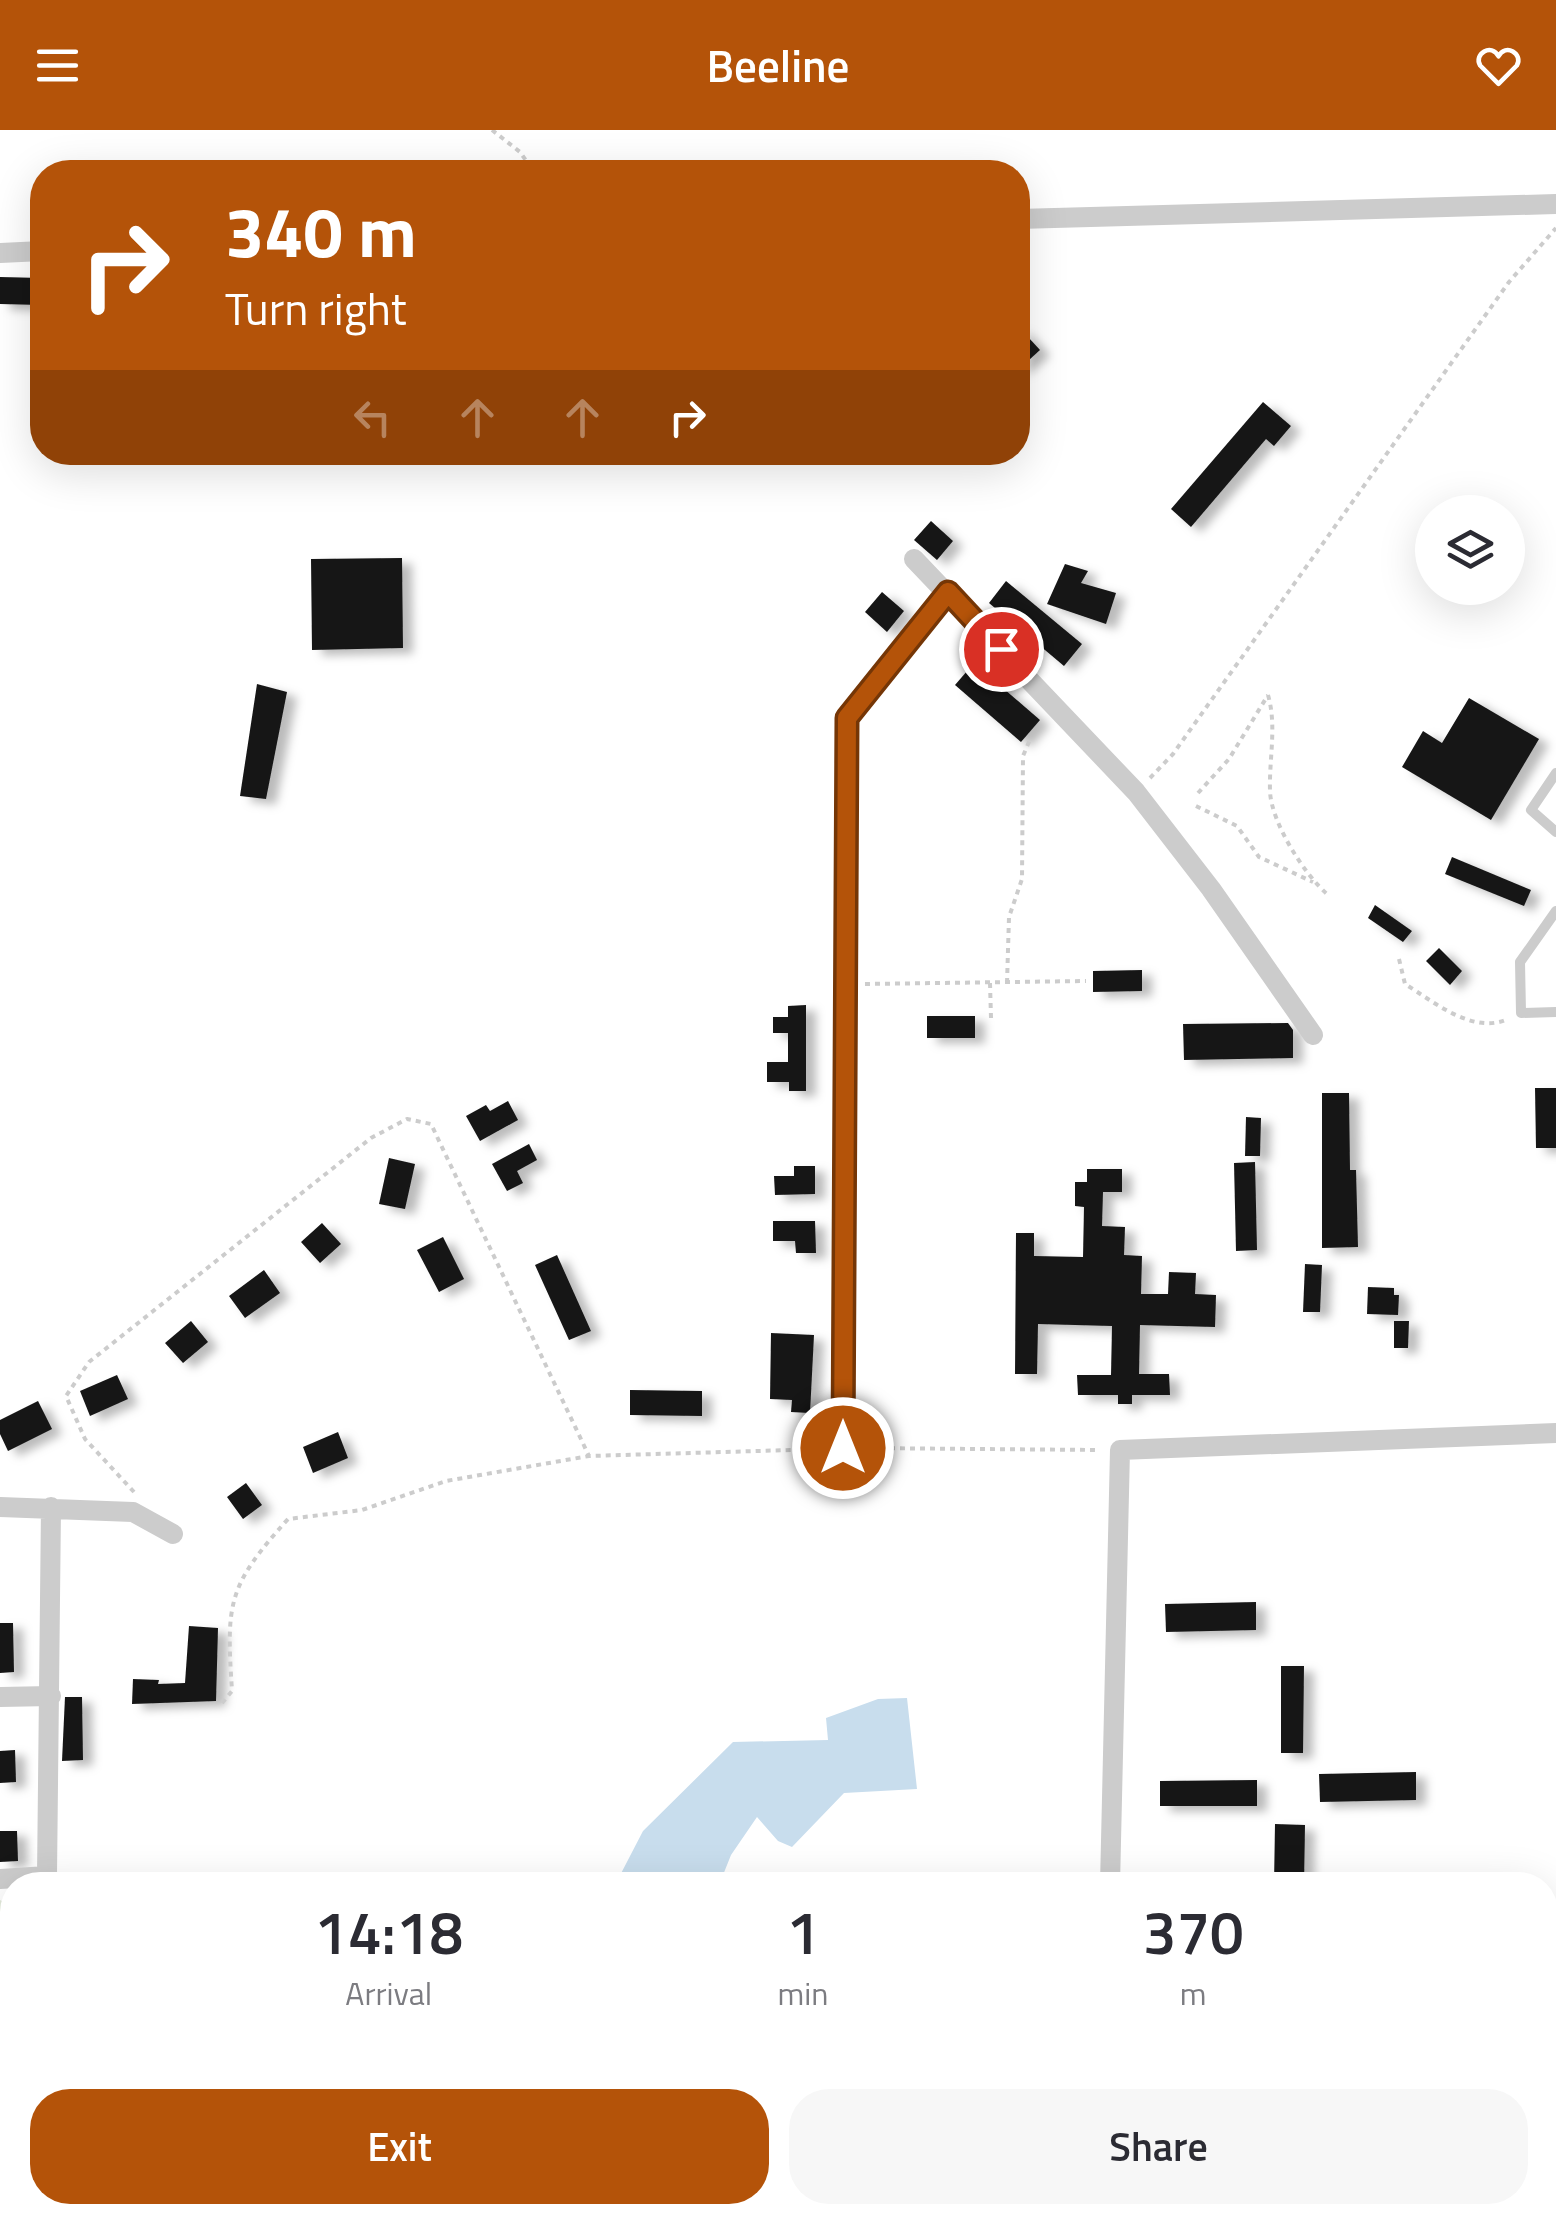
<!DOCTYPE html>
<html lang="en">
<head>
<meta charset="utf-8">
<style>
  :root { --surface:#fff; --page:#f7f7f7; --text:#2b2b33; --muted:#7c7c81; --accent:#b45309 }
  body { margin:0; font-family:"Titillium Web",sans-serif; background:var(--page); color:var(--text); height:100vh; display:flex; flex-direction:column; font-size:38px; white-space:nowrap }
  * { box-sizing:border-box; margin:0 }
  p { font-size:32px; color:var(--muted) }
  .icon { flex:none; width:55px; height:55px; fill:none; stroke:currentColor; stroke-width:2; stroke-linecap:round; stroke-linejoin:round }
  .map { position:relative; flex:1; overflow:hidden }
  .drawer { position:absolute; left:0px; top:1742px; width:1558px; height:352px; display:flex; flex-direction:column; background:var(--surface); border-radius:40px 40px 0 0; box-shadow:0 10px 40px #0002 }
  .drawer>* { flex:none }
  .banner { position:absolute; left:30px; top:30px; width:1000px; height:305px; border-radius:40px; box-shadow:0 10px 40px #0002; background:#b45309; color:#fff; overflow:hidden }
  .controls { position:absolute; left:1415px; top:365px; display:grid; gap:20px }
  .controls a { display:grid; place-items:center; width:110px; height:110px; border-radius:50%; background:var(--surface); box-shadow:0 10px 40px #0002; font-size:50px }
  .pin { position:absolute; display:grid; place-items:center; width:85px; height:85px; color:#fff; margin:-42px; border:5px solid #fff; border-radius:50%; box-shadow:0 2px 10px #0007 }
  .me { position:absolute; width:110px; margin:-55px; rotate:0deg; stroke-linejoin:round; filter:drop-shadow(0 0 8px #0008) }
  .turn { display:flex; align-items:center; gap:35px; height:210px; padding:0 30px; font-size:45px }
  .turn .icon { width:130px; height:130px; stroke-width:2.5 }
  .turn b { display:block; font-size:70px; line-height:85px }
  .lanes { display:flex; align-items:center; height:95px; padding:0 30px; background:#0003; justify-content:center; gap:50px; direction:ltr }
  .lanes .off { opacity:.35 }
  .eta { display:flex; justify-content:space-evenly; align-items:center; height:170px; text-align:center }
  .eta b { font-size:60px; font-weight:600; line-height:70px }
  .button { display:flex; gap:20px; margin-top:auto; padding:20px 30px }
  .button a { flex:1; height:115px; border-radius:40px; background:var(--accent); color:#fff; font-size:40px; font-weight:600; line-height:115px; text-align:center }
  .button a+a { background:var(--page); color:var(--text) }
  header { display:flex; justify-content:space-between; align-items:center; height:130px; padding:0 30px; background:var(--accent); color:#fff; font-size:45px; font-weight:600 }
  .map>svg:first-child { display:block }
</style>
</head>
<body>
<header><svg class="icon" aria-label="menu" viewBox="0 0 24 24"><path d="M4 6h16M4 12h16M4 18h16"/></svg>Beeline<svg class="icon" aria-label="heart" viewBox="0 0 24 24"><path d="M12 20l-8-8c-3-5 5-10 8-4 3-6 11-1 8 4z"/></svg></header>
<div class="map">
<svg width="1556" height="2094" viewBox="0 0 1556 2094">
  <defs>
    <filter id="shadow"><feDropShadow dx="10" dy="5.5" stdDeviation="5" flood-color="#0004"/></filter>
  </defs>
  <rect width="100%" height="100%" fill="#fff"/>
  <path fill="#e4ecdc" d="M 0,1770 C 19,1780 13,1808 12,1827 L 11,1831 L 0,1835 Z"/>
  <path fill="#c8dded" d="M 907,1568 L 917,1659 L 844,1663 L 792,1717 L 778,1711 L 757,1687 L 731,1725 L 719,1755 L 615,1755 L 643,1701 L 733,1612 L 828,1610 L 826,1588 L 878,1569 Z
    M 476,2082 L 519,2082 L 519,2083 L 505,2094 L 477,2094 L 462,2088 Z"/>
  <path fill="#161616" filter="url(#shadow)" d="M 0,147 L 42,148 L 42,175 L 0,174 Z
    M 1018,196 L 1040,220 L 1018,240 Z
    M 1263,272 L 1291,296 L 1274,316 L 1266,309 L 1191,397 L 1171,379 Z
    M 931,391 L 953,411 L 937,430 L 914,410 Z
    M 402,428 L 403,518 L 312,520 L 311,429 Z
    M 1065,434 L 1088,441 L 1081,453 L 1116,463 L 1106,494 L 1047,474 Z
    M 1006,451 L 1082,514 L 1064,536 L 989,473 Z
    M 882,462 L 904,481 L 887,502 L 865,482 Z
    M 974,533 L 1040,590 L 1021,612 L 955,555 Z
    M 257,554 L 287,562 L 266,669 L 240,666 Z
    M 1469,568 L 1539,609 L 1491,690 L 1402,637 L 1423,601 L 1442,613 Z
    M 1452,727 L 1531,760 L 1524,776 L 1445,744 Z
    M 1375,775 L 1412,801 L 1403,812 L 1368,788 Z
    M 1439,818 L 1462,841 L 1450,855 L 1426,831 Z
    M 1142,840 L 1142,861 L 1093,862 L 1093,841 Z
    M 806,875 L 806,961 L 789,961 L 789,952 L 767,952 L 767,932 L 788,932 L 788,903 L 773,903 L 773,887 L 788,887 L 788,876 Z
    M 927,886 L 975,886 L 975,908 L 927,908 Z
    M 1288,893 L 1293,900 L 1293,928 L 1184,930 L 1183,894 Z
    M 1535,958 L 1556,958 L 1556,1018 L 1536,1018 Z
    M 1322,963 L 1349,963 L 1350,1040 L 1356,1040 L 1358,1117 L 1322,1118 Z
    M 508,971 L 518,990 L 480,1011 L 466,986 L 486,975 L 490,981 Z
    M 1246,987 L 1261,988 L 1260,1026 L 1245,1026 Z
    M 529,1014 L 537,1030 L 517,1041 L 523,1053 L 507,1061 L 492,1034 Z
    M 389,1028 L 415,1034 L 405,1079 L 379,1074 Z
    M 1255,1032 L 1257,1120 L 1236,1121 L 1234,1033 Z
    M 794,1036 L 815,1036 L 815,1064 L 775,1065 L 774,1046 L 794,1046 Z
    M 1087,1039 L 1122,1039 L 1122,1062 L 1103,1062 L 1102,1096 L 1125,1097 L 1124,1125 L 1142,1126 L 1141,1164 L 1168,1164 L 1169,1142 L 1196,1143 L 1195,1164 L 1216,1165 L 1215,1197 L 1140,1195 L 1139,1244 L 1169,1244 L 1170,1265 L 1132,1265 L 1132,1274 L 1118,1274 L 1118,1265 L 1078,1265 L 1077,1245 L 1111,1245 L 1112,1196 L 1038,1194 L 1037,1244 L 1015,1244 L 1016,1103 L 1034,1103 L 1034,1126 L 1083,1127 L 1084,1077 L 1075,1076 L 1075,1052 L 1087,1052 Z
    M 773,1091 L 815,1091 L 816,1123 L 796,1123 L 795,1111 L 773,1111 Z
    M 322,1093 L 341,1114 L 320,1133 L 301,1112 Z
    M 443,1107 L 464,1149 L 439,1162 L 417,1120 Z
    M 557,1125 L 591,1201 L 569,1210 L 535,1135 Z
    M 1305,1134 L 1322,1135 L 1320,1182 L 1303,1182 Z
    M 264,1140 L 280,1163 L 245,1188 L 229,1166 Z
    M 1368,1157 L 1394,1158 L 1394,1165 L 1399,1165 L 1398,1185 L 1367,1184 Z
    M 191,1191 L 208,1212 L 183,1233 L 165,1213 Z
    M 1394,1191 L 1409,1191 L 1408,1218 L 1394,1218 Z
    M 771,1203 L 814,1205 L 810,1283 L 791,1282 L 792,1270 L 770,1269 Z
    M 117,1245 L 128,1269 L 90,1286 L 80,1261 Z
    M 630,1260 L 702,1261 L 702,1286 L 630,1285 Z
    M 38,1271 L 52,1299 L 8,1321 L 0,1304 L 0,1290 Z
    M 338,1302 L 348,1328 L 313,1343 L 303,1317 Z
    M 246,1353 L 262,1375 L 243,1389 L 227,1367 Z
    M 1256,1472 L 1256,1500 L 1166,1502 L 1165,1474 Z
    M 0,1493 L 13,1493 L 14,1542 L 0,1543 Z
    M 189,1496 L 218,1498 L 216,1571 L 132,1574 L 133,1549 L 159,1550 L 158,1554 L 185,1553 Z
    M 1281,1536 L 1304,1536 L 1303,1623 L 1281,1623 Z
    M 65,1567 L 82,1567 L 83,1630 L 62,1631 Z
    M 15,1620 L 16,1652 L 0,1653 L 0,1621 Z
    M 1416,1642 L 1416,1670 L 1320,1672 L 1319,1644 Z
    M 1257,1650 L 1257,1676 L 1160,1676 L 1160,1651 Z
    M 1275,1694 L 1305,1695 L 1304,1755 L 1274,1755 Z
    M 0,1701 L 17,1701 L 18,1731 L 0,1732 Z"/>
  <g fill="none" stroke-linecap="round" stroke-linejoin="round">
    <path stroke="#ccc" stroke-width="4" stroke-dasharray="5 5" stroke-linecap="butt" d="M 492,0 L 520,22 L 534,42
      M 1268,565 C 1277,596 1269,628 1270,661 C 1271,692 1304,744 1327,764
      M 1150,648 L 1173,624 L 1509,152 L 1556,98
      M 1198,663 L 1229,629 L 1268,565
      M 1196,676 L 1237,696 L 1259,727 L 1313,752
      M 1399,829 L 1405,854 C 1434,872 1473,905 1508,889
      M 990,853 L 991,888
      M 1007,853 L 1009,787 L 1022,749 L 1023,626 L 1031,607
      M 865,854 L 1086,851
      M 860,1318 L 1100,1320
      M 134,1362 L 85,1309 L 66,1266 L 89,1232 L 371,1008 L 407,989 L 431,994 L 589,1326 L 825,1319
      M 222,1573 L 232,1561 C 226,1472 228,1456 288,1389 L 362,1380 L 446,1351 L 589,1326"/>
    <path stroke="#ccc" stroke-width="10" d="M 1556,643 L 1531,680 L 1556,702
      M 1556,781 L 1520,832 L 1521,883 L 1556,882"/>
    <path stroke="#ccc" stroke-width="20" d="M 1018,89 L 1556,74
      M 0,123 L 42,121
      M 914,429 L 1136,662 L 1211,759 L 1313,905
      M 843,1318 L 847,589 L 947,461
      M 0,1377 L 133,1382 L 173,1404
      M 0,1567 L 51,1566
      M 0,1749 L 47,1746 L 51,1377
      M 1110,1755 L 1120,1320 L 1556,1303
      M 809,2082 L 811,2094
      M 1102,2094 L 1103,2082"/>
  </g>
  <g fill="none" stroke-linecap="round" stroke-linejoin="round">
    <g stroke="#753606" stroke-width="25">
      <path id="route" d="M 843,1318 L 847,588 L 948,462 L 1001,519"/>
    </g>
    <use href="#route" stroke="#b45309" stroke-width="18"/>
  </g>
</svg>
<div class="controls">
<a><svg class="icon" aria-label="layers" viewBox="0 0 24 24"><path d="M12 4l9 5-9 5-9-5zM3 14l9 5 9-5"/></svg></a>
</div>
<div class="pin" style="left:1001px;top:519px;background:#d93025"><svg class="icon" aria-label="arrive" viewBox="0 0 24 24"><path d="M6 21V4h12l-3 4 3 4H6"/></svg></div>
<svg class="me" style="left:843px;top:1318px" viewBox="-20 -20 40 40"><circle r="17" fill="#b45309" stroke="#fff" stroke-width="3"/><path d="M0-11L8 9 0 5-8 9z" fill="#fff"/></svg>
<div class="banner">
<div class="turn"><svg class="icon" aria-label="right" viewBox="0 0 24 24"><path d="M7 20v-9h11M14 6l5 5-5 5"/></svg><div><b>340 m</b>Turn right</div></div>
<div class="lanes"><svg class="icon off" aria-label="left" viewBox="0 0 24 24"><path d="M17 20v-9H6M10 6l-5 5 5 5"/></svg><svg class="icon off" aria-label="ahead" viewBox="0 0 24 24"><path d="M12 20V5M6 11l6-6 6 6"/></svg><svg class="icon off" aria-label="ahead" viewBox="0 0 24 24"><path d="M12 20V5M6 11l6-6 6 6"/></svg><svg class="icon" aria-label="right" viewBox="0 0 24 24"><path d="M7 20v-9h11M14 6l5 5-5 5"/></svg></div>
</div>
<section class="drawer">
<div class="eta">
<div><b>14:18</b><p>Arrival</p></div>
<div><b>1</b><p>min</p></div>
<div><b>370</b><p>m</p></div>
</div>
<div class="button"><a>Exit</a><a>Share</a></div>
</section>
</div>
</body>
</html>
